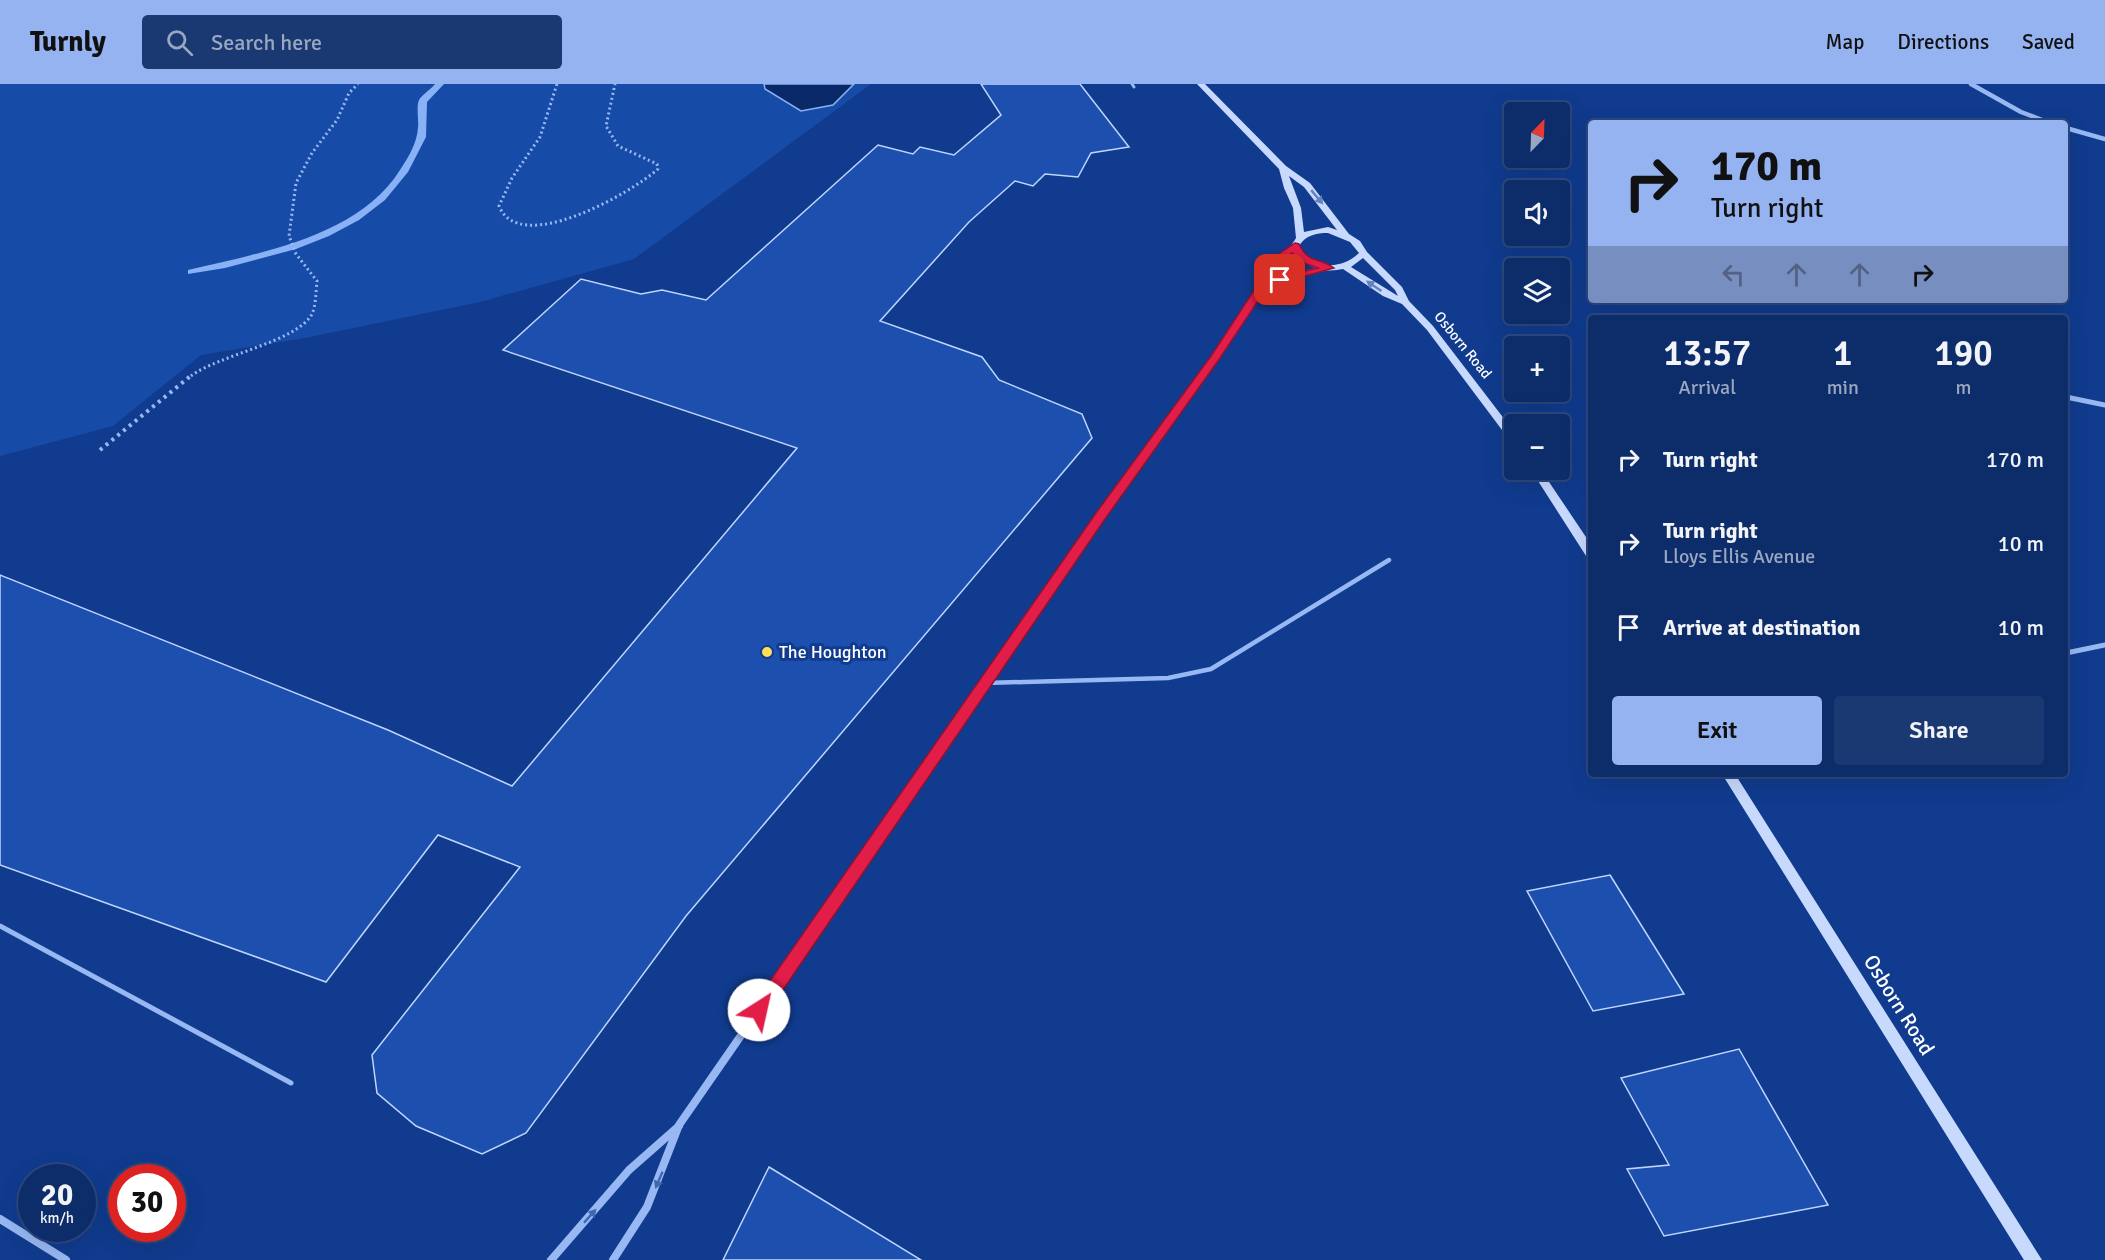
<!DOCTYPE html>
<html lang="en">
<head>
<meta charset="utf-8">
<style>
  :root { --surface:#0c2c6a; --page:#1a3872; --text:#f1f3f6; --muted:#9aa7c1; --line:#2c487e; --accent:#95b2f1 }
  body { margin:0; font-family:Signika,sans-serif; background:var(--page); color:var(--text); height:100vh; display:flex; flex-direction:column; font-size:22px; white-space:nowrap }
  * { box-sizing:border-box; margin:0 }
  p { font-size:20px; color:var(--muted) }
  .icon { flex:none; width:33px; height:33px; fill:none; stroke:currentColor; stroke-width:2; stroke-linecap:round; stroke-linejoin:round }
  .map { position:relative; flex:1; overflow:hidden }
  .sheet { position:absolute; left:1588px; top:231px; width:480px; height:462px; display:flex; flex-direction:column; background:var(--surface); border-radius:6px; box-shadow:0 6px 24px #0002,0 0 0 2px var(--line) }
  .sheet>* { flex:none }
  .top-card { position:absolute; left:1588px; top:36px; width:480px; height:183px; border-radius:6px; box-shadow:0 6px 24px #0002,0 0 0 2px var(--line); background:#95b2f1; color:#111; overflow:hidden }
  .needle { width:39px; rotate:23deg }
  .fabs { position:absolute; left:1504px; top:18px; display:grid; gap:12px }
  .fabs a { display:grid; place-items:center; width:66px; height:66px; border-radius:6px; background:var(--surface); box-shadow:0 6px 24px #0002,0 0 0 2px var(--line); font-size:30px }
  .speed { position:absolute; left:18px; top:1080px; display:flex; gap:12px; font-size:30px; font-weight:700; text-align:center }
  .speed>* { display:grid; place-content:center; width:78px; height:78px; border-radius:50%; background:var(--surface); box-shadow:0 6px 24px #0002,0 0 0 2px var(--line); line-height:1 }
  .speed small { font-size:15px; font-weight:400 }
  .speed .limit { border:9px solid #d22; background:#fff; color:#111 }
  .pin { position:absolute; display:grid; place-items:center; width:51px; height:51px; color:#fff; margin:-26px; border-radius:12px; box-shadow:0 3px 9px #0006 }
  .me { position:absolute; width:66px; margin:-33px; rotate:35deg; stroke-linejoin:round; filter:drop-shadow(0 0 4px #0008) }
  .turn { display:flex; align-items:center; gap:21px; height:126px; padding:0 24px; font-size:27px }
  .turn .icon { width:78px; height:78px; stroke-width:2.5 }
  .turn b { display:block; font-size:42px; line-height:51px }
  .lanes { display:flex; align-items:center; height:57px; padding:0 24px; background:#0003; justify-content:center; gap:30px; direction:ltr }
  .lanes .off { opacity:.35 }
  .eta { display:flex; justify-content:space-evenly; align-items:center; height:102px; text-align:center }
  .eta b { font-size:36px; font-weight:600; line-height:42px }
  .action { display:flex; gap:12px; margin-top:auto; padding:12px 24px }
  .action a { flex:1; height:69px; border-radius:6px; background:var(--accent); color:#111; font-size:24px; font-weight:600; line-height:69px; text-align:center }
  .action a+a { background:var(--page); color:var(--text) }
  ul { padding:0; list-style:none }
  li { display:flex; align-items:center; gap:18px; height:84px; padding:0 24px }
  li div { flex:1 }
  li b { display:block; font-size:22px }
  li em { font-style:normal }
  header { display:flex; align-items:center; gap:36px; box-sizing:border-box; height:84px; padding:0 30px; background:var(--accent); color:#111 }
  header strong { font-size:28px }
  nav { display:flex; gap:33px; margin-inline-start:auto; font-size:21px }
  .search { width:420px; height:54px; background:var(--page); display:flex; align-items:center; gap:15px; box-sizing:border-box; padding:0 21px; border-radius:6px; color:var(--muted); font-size:22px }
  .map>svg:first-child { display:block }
</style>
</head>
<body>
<header>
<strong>Turnly</strong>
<div class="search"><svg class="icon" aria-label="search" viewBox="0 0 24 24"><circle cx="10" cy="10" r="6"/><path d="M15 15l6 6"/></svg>Search here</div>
<nav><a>Map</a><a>Directions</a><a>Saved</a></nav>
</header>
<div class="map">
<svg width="2105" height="1176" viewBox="0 0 2105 1176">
  <rect width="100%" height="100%" fill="#103b8e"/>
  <path fill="#174ba8" d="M 0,0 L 871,0 L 634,175 L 480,218 L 305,254 L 201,271 L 113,342 L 0,372 Z"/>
  <path fill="#092969" stroke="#89b1f6" stroke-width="1.5" d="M 764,0 L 854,0 L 833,21 L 801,27 L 765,5 Z"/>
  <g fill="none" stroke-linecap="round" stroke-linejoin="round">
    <path fill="#89b1f6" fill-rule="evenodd" d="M 435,0 L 444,0 L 427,18 L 426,53 L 408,88 L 385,116 L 359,136 L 329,152 L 296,165 L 225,184 L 188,190 L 188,186 C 259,169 358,153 400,86 C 408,74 417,59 418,44 C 419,36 416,23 419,16 C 422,11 431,5 435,0 Z"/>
  </g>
  <path fill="#1d50ae" stroke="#bfd5fd" stroke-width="1.5" d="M 981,0 L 1080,0 L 1129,63 L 1091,69 L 1078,93 L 1045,90 L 1033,102 L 1015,97 L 969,138 L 880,237 L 982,273 L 999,296 L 1082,330 L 1092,354 L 686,832 L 526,1049 L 482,1070 L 416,1042 L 377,1009 L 372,971 L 520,783 L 438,751 L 326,898 L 0,781 L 0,491 L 388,646 L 512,702 L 797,364 L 503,266 L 581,195 L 641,210 L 662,206 L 706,216 L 878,61 L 913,70 L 920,63 L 954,71 L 1001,31 Z
    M 1610,791 L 1684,910 L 1593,927 L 1527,807 Z
    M 1739,965 L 1828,1121 L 1664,1152 L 1627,1085 L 1669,1081 L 1621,994 Z
    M 769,1083 L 921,1176 L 723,1176 Z"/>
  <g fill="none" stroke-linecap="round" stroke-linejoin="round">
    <path stroke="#98b8f3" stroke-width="3" stroke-dasharray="2 3" stroke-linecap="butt" d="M 557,0 L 540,53 L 512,94 L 499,122 C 520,173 631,109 658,85 L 657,80 L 618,62 L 606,42 L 615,0
      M 191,292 C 218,271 297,258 312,230 C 316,221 316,207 317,197 L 296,170 L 289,152 L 296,99 L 312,69 L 337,36 L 349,9 L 358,0"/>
    <path stroke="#98b8f3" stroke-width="4" stroke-dasharray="3 4.5" stroke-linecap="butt" d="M 100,366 L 193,290"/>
    <path stroke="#98b8f3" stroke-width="3" d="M 1132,0 L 1134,3"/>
    <path stroke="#98b8f3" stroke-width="4.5" d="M 986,599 L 1168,594 L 1211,585 L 1389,476"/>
    <path stroke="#98b8f3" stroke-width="5" d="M 0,842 L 291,999"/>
    <path stroke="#98b8f3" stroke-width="4.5" d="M 1971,0 L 2021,28 L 2050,39
      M 2066,44 L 2105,55
      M 1263,202 L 1298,190 L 1328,184
      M 1202,292 L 1263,202 L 1273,179 L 1295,162"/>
    <path stroke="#98b8f3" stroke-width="5" d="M 2066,313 L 2105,321
      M 2066,569 L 2105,561
      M 933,674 L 1101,432 L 1203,290"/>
    <path stroke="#98b8f3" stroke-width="8" d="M 0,1135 L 66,1176
      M 551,1176 L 629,1086 L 679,1042
      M 613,1176 L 647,1123 L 679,1041 L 934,673"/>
    <path fill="#c7d9fd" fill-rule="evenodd" d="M 1197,0 L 1205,0 L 1286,82 L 1310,99 L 1349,150 L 1360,157 L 1367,168 L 1402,203 L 1409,217 L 1433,242 L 1515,349 L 1515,359 L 1511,358 L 1427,246 L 1402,220 L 1383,212 L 1343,185 C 1321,190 1301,182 1291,162 L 1296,154 L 1293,124 L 1284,104 L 1279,85 ZM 1289,92 L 1304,103 L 1337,146 L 1328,143 L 1304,148 L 1301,124 ZM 1328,149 L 1350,158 L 1359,169 C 1341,187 1311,185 1299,162 C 1306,151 1316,149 1328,149 ZM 1363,174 L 1395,206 L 1398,212 L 1351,183 Z
      M 1531,386 L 1541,386 L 1592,462 L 1592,476 L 1588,475 Z
      M 1722,690 L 1735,690 L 2042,1176 L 2024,1176 Z"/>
  </g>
  <defs><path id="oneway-solid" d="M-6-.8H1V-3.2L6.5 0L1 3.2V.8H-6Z" transform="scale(1.5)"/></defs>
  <g fill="#6282c0">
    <use href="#oneway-solid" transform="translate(1317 113) rotate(50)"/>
    <use href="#oneway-solid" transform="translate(1374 202) rotate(-146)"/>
  </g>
  <g fill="#4067b1">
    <use href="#oneway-solid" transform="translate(659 1096) rotate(113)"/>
    <use href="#oneway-solid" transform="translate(590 1132) rotate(-48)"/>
  </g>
  <path fill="#e11d48" stroke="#92132f" stroke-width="1.5" d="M 1295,159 L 1299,160 C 1308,180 1319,173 1334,184 L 1280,199 L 1277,198 L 1277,193 L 1318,184 L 1301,178 L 1292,169 L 1277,180 L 1268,202 L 1218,277 L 1105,435 L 765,932 L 759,934 L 754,932 L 751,926 L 754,920 L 1096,429 L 1211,272 L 1257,202 L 1270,176 Z"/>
  <circle fill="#ffdf59" stroke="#103b8e" stroke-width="2" cx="767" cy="568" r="6"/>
  <g text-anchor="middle" stroke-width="6" stroke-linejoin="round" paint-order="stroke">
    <g font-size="15" fill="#fff" stroke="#103b8e">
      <text transform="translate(1463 261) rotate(51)" y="5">Osborn Road</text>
    </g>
    <g font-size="18" fill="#fff" stroke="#103b8e" text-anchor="start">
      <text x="779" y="574">The Houghton</text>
    </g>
    <g font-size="21" fill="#fff" stroke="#103b8e">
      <text transform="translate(1899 921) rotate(58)" y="7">Osborn Road</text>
    </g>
  </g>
</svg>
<div class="fabs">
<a><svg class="needle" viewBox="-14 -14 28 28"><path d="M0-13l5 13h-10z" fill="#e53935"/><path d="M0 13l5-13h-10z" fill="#9aa7c1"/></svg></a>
<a><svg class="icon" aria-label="sound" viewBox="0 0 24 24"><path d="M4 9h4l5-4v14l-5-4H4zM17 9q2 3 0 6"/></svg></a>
<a><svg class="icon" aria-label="layers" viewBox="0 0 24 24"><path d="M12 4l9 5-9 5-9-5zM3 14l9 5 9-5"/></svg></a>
<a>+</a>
<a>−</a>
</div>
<div class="speed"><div>20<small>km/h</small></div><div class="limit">30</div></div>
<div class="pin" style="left:1280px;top:196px;background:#d93025"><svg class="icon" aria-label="arrive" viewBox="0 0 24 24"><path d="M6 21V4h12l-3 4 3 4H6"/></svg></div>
<svg class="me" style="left:759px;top:926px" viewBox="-20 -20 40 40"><circle r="19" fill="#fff"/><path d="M0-13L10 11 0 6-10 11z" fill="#e11d48"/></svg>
<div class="top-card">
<div class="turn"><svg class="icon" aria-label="right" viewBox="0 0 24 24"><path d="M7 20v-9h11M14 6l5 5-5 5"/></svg><div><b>170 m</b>Turn right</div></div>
<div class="lanes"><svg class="icon off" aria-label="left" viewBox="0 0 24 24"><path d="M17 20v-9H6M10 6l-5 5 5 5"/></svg><svg class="icon off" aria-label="ahead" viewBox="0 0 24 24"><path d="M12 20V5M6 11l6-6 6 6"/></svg><svg class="icon off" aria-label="ahead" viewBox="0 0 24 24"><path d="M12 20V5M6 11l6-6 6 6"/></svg><svg class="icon" aria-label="right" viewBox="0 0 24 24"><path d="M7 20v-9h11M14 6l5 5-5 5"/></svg></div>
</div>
<section class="sheet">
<div class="eta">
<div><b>13:57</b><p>Arrival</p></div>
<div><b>1</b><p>min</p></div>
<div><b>190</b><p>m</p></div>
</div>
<ul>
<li><svg class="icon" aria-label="right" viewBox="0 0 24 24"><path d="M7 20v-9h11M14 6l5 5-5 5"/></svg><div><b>Turn right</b></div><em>170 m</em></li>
<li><svg class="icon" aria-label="right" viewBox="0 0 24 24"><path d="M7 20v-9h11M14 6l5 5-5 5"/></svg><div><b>Turn right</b><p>Lloys Ellis Avenue</p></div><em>10 m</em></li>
<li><svg class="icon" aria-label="arrive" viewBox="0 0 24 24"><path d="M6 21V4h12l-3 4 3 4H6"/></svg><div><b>Arrive at destination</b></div><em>10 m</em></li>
</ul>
<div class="action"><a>Exit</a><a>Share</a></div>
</section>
</div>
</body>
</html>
